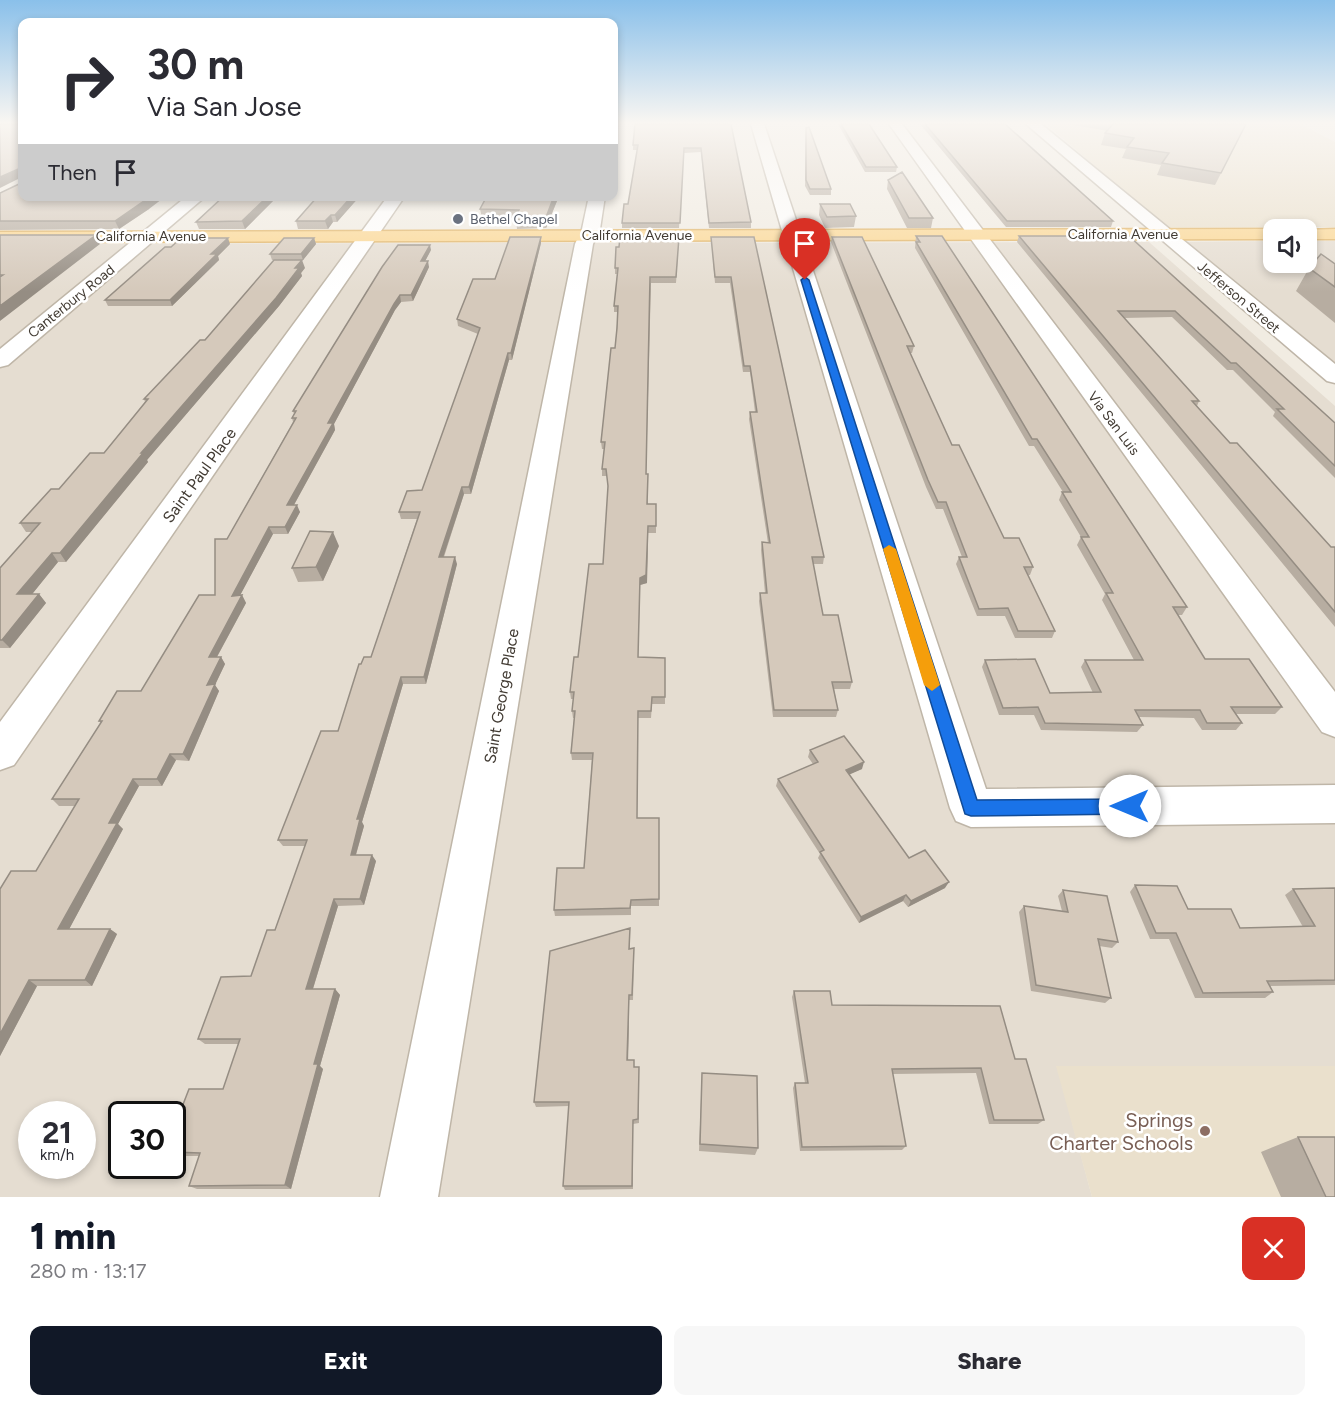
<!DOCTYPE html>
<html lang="en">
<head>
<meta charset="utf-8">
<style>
  :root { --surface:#fff; --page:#f7f7f7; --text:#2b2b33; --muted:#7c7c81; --accent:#111827 }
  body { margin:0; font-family:Figtree,sans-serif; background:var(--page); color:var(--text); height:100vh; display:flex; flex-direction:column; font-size:22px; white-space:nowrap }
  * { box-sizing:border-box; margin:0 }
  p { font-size:20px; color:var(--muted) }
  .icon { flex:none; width:33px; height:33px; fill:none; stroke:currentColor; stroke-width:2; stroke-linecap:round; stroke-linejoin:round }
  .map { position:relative; height:1197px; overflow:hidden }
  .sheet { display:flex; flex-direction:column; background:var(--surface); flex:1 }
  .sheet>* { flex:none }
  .top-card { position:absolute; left:18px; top:18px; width:600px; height:183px; border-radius:12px; box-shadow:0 3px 9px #0003; background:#fff; color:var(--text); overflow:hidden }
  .controls { position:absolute; left:1263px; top:219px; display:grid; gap:12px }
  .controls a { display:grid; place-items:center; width:54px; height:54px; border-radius:12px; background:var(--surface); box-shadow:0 3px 9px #0003; font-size:30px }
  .speed { position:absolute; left:18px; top:1101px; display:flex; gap:12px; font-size:30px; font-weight:700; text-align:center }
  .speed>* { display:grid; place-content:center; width:78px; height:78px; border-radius:50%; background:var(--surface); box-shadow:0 3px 9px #0003; line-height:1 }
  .speed small { font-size:15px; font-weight:400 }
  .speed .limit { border:3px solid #111; border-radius:9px; background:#fff; color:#111 }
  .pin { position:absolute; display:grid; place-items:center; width:51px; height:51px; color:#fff; margin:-62px -26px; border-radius:50% 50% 50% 0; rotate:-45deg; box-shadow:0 0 6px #0007 }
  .pin .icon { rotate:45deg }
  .me { position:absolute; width:66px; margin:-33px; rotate:270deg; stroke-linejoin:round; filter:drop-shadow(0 0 4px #0008) }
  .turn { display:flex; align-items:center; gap:21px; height:126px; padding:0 30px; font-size:27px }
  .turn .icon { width:78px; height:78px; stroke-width:2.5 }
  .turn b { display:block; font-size:42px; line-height:51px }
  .then { display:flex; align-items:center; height:57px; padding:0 30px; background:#0003; gap:12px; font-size:22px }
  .round { display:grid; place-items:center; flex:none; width:63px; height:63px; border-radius:12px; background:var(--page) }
  .overview { display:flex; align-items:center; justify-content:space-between; height:102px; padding:0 30px }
  h1 { font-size:36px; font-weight:800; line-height:45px; color:var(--accent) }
  .action { display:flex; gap:12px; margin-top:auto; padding:12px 30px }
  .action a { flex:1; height:69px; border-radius:12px; background:var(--accent); color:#fff; font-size:24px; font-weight:800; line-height:69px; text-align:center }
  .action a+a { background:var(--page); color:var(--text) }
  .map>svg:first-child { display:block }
</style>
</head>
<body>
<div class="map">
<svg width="1335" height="1197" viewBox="0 0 1335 1197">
  <rect width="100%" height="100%" fill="#f1ece2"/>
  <path fill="#e5ddd1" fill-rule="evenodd" d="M 1273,241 L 1274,262 L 1306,262 L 1307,241 L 1335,241 L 1335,376 L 1172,242 Z
    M 1149,242 L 1335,406 L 1335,1066 L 1057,1066 L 1092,1197 L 0,1197 L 0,244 ZM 32,1114 L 82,1114 L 82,1166 L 32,1166 ZM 122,1114 L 172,1114 L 172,1166 L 122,1166 Z"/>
  <path fill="#eae0cc" d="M 1046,124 L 1300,124 L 1335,142 L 1335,227 L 1165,227 Z
    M 1056,1066 L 1335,1066 L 1335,1197 L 1092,1197 Z"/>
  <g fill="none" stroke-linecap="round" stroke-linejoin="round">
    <g stroke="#bfb6a8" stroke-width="3">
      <path id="minor" d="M 751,124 L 764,124 L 986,789 L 1335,785 L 1335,823 L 971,827 L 956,821 L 950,808 Z
        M 889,124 L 902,124 L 1335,692 L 1335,737 L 1322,732 Z
        M 1026,124 L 1041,124 L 1335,364 L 1335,383 L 1327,381 Z
        M 187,196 L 206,196 L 8,365 L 0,367 L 0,349 Z
        M 388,196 L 405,196 L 14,765 L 0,770 L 0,722 Z
        M 589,196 L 605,196 L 600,229 L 593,244 L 438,1197 L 380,1197 L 575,244 L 582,229 Z"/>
    </g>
    <g stroke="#e0b261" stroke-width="3">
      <path id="major" d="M 1274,229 L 1277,230 L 1274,230 L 1274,239 L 0,242 L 0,232 Z
        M 1335,229 L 1335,239 L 1306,239 L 1306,230 L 1303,230 Z"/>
    </g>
    <use href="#minor" fill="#fff" fill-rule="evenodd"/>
    <use href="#major" fill="#fcd790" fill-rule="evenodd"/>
  </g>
  <path fill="#b7ada1" d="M 0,124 L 149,209 L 119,229 L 0,230 L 0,193 L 19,184 L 18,179 Z
    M 731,124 L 751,222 L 751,228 L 709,228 L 701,152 L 684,153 L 679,228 L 622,228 L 622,223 L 628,204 L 637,150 L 633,150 L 633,145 Z
    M 838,124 L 869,124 L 897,167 L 896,172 L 865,172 Z
    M 920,124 L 1005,124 L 1113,221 L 1111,227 L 1006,227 Z
    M 1068,124 L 1246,124 L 1215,185 L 1157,175 L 1161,165 L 1122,158 L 1126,149 L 1101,145 L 1105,133 L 1108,131 Z
    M 806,128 L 831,189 L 831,195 L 810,195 L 805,186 Z
    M 888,180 L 933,218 L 931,228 L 907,228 L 887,189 Z
    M 224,196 L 278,196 L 245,229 L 199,229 L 196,222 Z
    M 318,196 L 360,196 L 337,222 L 333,222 L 328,229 L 298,229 L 296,221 Z
    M 428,196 L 559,196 L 546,228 L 517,229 L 516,218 L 482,218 L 480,209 L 486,199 L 429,200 Z
    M 820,204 L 856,216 L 854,227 L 825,228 L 819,215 Z
    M 916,236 L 1187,607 L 1182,615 L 1178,615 L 1205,659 L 1282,707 L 1275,714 L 1236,714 L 1242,723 L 1236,730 L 1202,730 L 1194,718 L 1139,717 L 1143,725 L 1137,732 L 1041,730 L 1034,715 L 999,715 L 982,667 L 985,660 L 1050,693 L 1093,693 L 1081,667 L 1085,660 L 1134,660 L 1102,600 L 1105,594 L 1077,545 L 1081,537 L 1059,500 L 1062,492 L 1063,492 L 1034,446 L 1029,446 L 915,248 Z
    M 1019,236 L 1129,236 L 1335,423 L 1335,478 L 1273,416 L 1275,412 L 1233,370 L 1227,370 L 1172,317 L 1123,318 L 1199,401 L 1197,406 L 1230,443 L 1331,547 L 1335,547 L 1335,627 L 1017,242 Z
    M 679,237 L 676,283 L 651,283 L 646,474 L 648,504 L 656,504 L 656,533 L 648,533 L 647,583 L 640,585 L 638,657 L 665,658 L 665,704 L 652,704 L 651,718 L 638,718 L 637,818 L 659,818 L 659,906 L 631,906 L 631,915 L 555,916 L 554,910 L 584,868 L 592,760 L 572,760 L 571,753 L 574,718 L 573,718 L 572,711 L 574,699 L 571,699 L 570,692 L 578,657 L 603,564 L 608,489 L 607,476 L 602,476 L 602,469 L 604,449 L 602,449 L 601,442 L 615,348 L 618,312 L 614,312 L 614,306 L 617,274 L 615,274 L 615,268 Z
    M 711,237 L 754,237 L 824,557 L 823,564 L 813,564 L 823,615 L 852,682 L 850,689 L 834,689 L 838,710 L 836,717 L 773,717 L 759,601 L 760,593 L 765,593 L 761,550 L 762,542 L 768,543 L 749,419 L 750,412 L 755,412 L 750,372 L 743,372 L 730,283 L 715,283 Z
    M 832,237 L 914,346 L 912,353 L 910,353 L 952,445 L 1004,538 L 1033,567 L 1030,575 L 1028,575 L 1055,631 L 1052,638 L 1015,638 L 1005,616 L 977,616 L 956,564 L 959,557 L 962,557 L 943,509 L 936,509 L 926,487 L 831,242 Z
    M 314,238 L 316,244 L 303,260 L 272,260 L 270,254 Z
    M 541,243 L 512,360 L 509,360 L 471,494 L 464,494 L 444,557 L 457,564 L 426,684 L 403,684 L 362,822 L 364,826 L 356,855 L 376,861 L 364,905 L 338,906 L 313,989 L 335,989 L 340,995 L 320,1066 L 323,1069 L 291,1189 L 197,1189 L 189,1186 L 199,1156 L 172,1156 L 172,1133 L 223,1089 L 239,1044 L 205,1044 L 198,1039 L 251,976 L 275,930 L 305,846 L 283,846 L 278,840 L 338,731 L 371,657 L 417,519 L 401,519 L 399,512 L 422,490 L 478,334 L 458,326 L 457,319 L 495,279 Z
    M 230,244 L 218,256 L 219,260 L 172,306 L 108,306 L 105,300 Z
    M 431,250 L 425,261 L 429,267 L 413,301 L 401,302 L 395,310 L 334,424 L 335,430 L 294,505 L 300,512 L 288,534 L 273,534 L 240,595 L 242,595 L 246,603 L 217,657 L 221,657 L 225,664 L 215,685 L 219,691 L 189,761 L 176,760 L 162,786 L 139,786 L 118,824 L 123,829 L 69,929 L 110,929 L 117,934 L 92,986 L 37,986 L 0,1056 L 0,889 L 36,871 L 75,806 L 59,806 L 52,799 L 101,723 L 99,721 L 141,691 L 215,595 L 227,539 L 293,422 L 292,418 L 294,414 L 293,411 Z
    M 1335,264 L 1335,323 L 1296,291 L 1309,268 Z
    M 305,268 L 301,273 L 302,276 L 279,306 L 147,460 L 148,462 L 66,562 L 58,562 L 32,594 L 39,594 L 46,603 L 10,648 L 0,648 L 0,568 L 32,532 L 26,532 L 20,523 L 59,489 L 104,453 L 145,402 L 144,399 L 205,340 Z
    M 339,546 L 323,581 L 298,582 L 292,568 Z
    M 810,750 L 862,769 L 849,774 L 909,858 L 945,888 L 908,907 L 903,901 L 859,923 L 818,858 L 820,854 L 776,786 L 778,779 L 813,764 L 808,757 Z
    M 1135,885 L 1188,909 L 1240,928 L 1303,927 L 1285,895 L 1293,889 L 1335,888 L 1335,985 L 1270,986 L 1273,992 L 1265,998 L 1195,998 L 1169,939 L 1150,939 L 1130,892 Z
    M 1063,890 L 1118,942 L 1112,948 L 1099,946 L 1111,998 L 1105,1003 L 1031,991 L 1019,912 L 1024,906 L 1062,911 L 1058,896 Z
    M 630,934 L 630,949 L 634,948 L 634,954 L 633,1000 L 629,1000 L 628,1060 L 635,1067 L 639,1067 L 639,1123 L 633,1124 L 633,1189 L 565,1190 L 563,1186 L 569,1106 L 536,1107 L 534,1102 Z
    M 794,991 L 832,1005 L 1015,1059 L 1044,1120 L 1038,1124 L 989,1124 L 976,1073 L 892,1074 L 906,1146 L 902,1150 L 800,1151 L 793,1088 L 795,1083 L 805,1083 L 792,997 Z
    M 702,1073 L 758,1148 L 755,1155 L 699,1151 Z
    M 1298,1137 L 1335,1197 L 1281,1197 L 1261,1152 Z"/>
  <path fill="#958d83" d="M 18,169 L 22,177 L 0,188 L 0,177 Z
    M 151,196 L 166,196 L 149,209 L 119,229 L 115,221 Z
    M 268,196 L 278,196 L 245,229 L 242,221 Z
    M 352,196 L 360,196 L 337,222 L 335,215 Z
    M 554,196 L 559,196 L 546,228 L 545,220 Z
    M 331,215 L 333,222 L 328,229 L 325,221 Z
    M 96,235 L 100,244 L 0,321 L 0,306 Z
    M 541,237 L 541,243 L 512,360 L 511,353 Z
    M 228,238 L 230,244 L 218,256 L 219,260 L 172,306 L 170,300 L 211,254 Z
    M 314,238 L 316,244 L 303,260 L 301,254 Z
    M 430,245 L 431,250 L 422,267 L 421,261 Z
    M 302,260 L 305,268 L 301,273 L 302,276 L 279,306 L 147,460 L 148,462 L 66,562 L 60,553 L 141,453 Z
    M 428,261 L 429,267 L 413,301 L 411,295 Z
    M 400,295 L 401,302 L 395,310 L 334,424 L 335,430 L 290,512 L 287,505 L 328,423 L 394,304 Z
    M 508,353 L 509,360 L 471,494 L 469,487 Z
    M 462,487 L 464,494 L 441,564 L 439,557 Z
    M 297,505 L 300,512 L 288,534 L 285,527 Z
    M 269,527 L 273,534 L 236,603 L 232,596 Z
    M 333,532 L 339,546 L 323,581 L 316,567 Z
    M 648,533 L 647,583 L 640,585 L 638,665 L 640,578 Z
    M 52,553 L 58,562 L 25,603 L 17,594 Z
    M 455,557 L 457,564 L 426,684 L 424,677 Z
    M 39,594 L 46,603 L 10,648 L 2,640 Z
    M 242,595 L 246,603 L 213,664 L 209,657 Z
    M 221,657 L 225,664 L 215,685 L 219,691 L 189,761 L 183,754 L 207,685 Z
    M 401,677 L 403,684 L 362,822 L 364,826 L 354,861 L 351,855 L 357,819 Z
    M 170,754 L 176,760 L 162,786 L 157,779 Z
    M 864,762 L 862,769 L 844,777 L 846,770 Z
    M 133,779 L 139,786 L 118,824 L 123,829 L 66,935 L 58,929 L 109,823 Z
    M 372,855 L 376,861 L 364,905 L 360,899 Z
    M 949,882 L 945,888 L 908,907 L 911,901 Z
    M 906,895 L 903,901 L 859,923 L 861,917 Z
    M 334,899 L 338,906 L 311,995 L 306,989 Z
    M 110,929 L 117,934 L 92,986 L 85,980 Z
    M 29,980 L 37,986 L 0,1056 L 0,1034 Z
    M 335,989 L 340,995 L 320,1066 L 323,1069 L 291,1189 L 285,1185 L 314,1064 Z
    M 629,995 L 629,1000 L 628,1065 L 627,1060 Z"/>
  <path fill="#d5c9bb" stroke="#958d83" stroke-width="1.5" d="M 0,124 L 22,124 L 22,196 L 151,196 L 115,221 L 0,221 L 0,193 L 19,184 L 18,169 L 0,177 Z
    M 635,124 L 731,124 L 751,222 L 709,223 L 701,148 L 684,148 L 680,223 L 622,223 L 624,204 L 628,204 L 638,145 L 633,145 Z
    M 841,124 L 869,124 L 897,167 L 866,167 Z
    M 925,124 L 1005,124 L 1113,221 L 1007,221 Z
    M 1113,124 L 1246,124 L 1221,173 L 1162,163 L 1169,153 L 1127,147 L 1134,138 L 1105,133 Z
    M 809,127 L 831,189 L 810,189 L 806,180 L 806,128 Z
    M 902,172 L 933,218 L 909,218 L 888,180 Z
    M 224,196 L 268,196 L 242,221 L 196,222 Z
    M 318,196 L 352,196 L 335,215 L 331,215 L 325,221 L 296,221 Z
    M 487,196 L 554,196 L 545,220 L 515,220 L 519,210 L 480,209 Z
    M 820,204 L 850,204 L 856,216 L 827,217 Z
    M 0,235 L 96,235 L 0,306 L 0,277 L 3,275 L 0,275 Z
    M 916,236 L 942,236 L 1187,607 L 1173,607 L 1205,659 L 1249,659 L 1282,707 L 1231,707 L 1242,723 L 1207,723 L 1200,710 L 1135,710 L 1143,725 L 1045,723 L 1038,707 L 1003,708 L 985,660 L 1035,659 L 1050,693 L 1101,692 L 1085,660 L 1143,660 L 1106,593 L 1113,593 L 1081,537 L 1089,537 L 1062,492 L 1071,492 L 1037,439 L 1032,439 L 916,242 L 920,242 Z
    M 1019,236 L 1129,236 L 1335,423 L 1335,466 L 1277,409 L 1284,409 L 1236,363 L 1231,363 L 1175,311 L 1118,311 L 1199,401 L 1192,401 L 1230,443 L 1237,443 L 1331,547 L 1335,547 L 1335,612 Z
    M 510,237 L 541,237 L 511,353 L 508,353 L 469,487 L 462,487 L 439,557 L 455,557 L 424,677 L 401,677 L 357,819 L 360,819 L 351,855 L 372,855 L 360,899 L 334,899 L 306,989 L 335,989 L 314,1064 L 318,1064 L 285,1185 L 189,1186 L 200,1153 L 172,1152 L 172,1133 L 189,1089 L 223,1089 L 240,1039 L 198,1039 L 221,977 L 251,976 L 267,930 L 275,930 L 307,840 L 278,840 L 321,731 L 338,731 L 359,664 L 361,664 L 364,657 L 371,657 L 420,512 L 399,512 L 407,491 L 422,490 L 480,328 L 457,319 L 473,279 L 495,279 Z
    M 620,237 L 679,237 L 676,277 L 650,277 L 646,474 L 648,474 L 647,504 L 656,504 L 656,526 L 648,526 L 646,575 L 640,578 L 638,657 L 665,658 L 665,697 L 652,697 L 651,711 L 638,711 L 637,818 L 659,818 L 659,899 L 631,900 L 630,908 L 554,910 L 557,868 L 584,868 L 593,753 L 571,753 L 575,711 L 572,711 L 574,692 L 570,692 L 574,657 L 578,657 L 589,564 L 603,564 L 608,486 L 606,469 L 602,469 L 605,442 L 601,442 L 611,348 L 615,348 L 617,328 L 618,306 L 614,306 L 618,268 L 615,268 L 616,247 L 619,247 Z
    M 711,237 L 754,237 L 824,557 L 812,557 L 823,615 L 838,615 L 852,682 L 832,682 L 838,710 L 774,710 L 760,593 L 767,593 L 762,542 L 770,543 L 750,412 L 757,412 L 750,366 L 744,366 L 731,277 L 715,277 Z
    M 832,237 L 862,237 L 914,346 L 907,346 L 952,445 L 959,445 L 1004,538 L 1019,538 L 1033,567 L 1024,567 L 1055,631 L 1018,631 L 1008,608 L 979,609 L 959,557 L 967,557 L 946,502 L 938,502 L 928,480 Z
    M 181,238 L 228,238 L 211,254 L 217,254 L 170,300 L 105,300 L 165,247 L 171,247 Z
    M 284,238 L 314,238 L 301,254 L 270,254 Z
    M 398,245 L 430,245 L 421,261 L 428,261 L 411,295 L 400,295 L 394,304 L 328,423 L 333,423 L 287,505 L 297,505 L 285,527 L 269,527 L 232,596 L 242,595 L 209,657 L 221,657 L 207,685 L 215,684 L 183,754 L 170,754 L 157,779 L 133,779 L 109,823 L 117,823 L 58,929 L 110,929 L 85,980 L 29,980 L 0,1034 L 0,889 L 11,871 L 36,871 L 79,799 L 52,799 L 102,721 L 99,721 L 117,691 L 141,691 L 199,595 L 215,595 L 215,539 L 227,539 L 296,418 L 292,418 L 296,411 L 293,411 L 382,267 Z
    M 1321,254 L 1335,264 L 1335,287 L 1309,268 Z
    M 274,260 L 302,260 L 295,268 L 299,268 L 276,298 L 141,453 L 143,453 L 60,553 L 52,553 L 17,594 L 39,594 L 2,640 L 0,640 L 0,568 L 40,523 L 20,523 L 51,489 L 59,489 L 90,453 L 104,453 L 148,399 L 144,399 L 200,340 L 205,340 Z
    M 310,531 L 333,532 L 316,567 L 292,568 Z
    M 844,736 L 864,762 L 846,770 L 884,823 L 909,858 L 925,850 L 949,882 L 911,901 L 906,895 L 861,917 L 820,852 L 824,850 L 778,779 L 818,762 L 810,750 Z
    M 1135,885 L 1177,886 L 1188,909 L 1231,909 L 1240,928 L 1315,926 L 1293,889 L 1335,888 L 1335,980 L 1267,981 L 1273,992 L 1203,993 L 1176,933 L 1156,933 Z
    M 1063,890 L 1107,896 L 1118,942 L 1098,939 L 1111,998 L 1036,985 L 1024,906 L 1068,912 Z
    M 630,928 L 629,949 L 634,948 L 632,995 L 629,995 L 627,1060 L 634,1060 L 634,1067 L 639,1067 L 638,1119 L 633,1120 L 632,1186 L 563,1186 L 569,1102 L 534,1102 L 550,951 Z
    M 794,991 L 830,991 L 832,1005 L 1000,1006 L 1015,1059 L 1026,1059 L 1044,1120 L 994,1120 L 981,1068 L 892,1069 L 906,1146 L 802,1147 L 795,1083 L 808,1083 Z
    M 702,1073 L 757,1076 L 758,1148 L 700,1144 Z
    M 1298,1137 L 1335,1137 L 1335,1197 L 1326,1197 Z"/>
  <linearGradient id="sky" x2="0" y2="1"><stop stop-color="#8ac0ea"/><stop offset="0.42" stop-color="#f9f6f2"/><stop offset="1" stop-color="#f9f6f2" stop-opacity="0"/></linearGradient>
  <rect width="1335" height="292" fill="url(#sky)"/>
  <path fill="#1a73e8" stroke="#114b97" stroke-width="1.5" d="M 805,277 L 809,280 L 977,800 L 1130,799 L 1136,801 L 1139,806 L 1136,812 L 1130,814 L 971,816 L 965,814 L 801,280 Z"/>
  <path fill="#f59e0b" d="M 889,545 L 896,549 L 940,685 L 932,691 L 924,685 L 883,549 Z"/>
  <circle fill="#6b7280" stroke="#fff" stroke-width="2" cx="458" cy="219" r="6"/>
  <circle fill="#8d6e63" stroke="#fff" stroke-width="2" cx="1205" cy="1131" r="6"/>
  <g text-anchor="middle" stroke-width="5" stroke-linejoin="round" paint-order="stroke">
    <g font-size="14" fill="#5b616d" stroke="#fff" text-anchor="start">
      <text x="470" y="224">Bethel Chapel</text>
    </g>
    <g font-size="14" fill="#423b33" stroke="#fff">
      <text x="1123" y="239">California Avenue</text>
      <text x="637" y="240">California Avenue</text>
      <text x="151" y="241">California Avenue</text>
      <text transform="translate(1239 297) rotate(40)" y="5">Jefferson Street</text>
      <text transform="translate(71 301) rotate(-39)" y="5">Canterbury Road</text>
      <text transform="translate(1114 423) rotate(53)" y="5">Via San Luis</text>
    </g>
    <g font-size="16" fill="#423b33" stroke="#fff">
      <text transform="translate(199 475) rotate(-54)" y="6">Saint Paul Place</text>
      <text transform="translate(501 696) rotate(-80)" y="6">Saint George Place</text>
    </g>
    <g font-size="20" fill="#785e54" stroke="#fff" text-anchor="end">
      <text x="1193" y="1127">Springs<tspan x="1193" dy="23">Charter Schools</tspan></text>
    </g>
  </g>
</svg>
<div class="controls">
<a><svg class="icon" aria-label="sound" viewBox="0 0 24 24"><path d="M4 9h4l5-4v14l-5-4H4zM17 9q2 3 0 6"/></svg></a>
</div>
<div class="speed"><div>21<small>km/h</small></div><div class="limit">30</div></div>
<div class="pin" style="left:805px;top:280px;background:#d93025"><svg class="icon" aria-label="arrive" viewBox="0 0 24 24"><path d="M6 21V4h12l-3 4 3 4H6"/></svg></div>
<svg class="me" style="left:1130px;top:806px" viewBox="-20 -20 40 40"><circle r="19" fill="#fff"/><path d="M0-13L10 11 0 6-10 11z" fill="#1a73e8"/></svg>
<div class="top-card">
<div class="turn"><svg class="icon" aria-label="right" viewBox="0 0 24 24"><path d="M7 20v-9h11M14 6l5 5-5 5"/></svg><div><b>30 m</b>Via San Jose</div></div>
<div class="then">Then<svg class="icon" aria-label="arrive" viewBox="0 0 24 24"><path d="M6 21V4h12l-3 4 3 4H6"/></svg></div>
</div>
</div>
<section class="sheet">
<div class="overview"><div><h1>1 min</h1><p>280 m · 13:17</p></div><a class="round" style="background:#d93025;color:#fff"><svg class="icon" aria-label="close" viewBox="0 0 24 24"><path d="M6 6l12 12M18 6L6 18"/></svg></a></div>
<div class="action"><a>Exit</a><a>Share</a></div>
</section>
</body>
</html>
